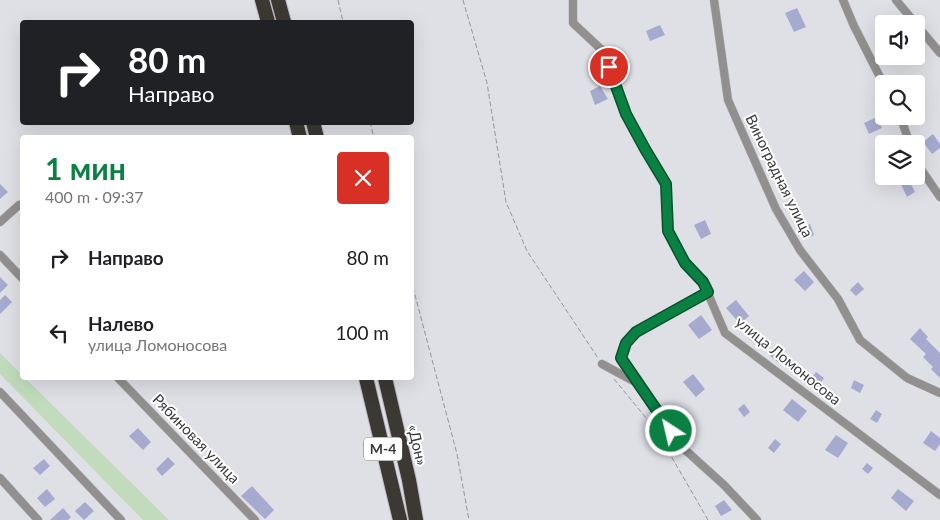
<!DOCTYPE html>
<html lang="ru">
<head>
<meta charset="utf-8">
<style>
  :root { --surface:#fff; --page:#f2f2f2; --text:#202124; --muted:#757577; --accent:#0b8043 }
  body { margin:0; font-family:Lato,sans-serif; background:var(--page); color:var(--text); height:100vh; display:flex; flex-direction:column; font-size:19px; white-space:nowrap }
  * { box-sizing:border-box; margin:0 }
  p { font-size:16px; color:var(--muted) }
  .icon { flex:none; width:28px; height:28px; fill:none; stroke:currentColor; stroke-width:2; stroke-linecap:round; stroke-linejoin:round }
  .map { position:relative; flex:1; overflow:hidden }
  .sheet { position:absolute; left:20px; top:135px; width:394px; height:245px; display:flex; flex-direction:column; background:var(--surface); border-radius:5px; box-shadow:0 5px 20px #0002 }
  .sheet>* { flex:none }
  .hud { position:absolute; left:20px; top:20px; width:394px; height:105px; border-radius:5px; box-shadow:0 5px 20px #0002; background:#202124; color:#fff; overflow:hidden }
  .buttons { position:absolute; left:875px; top:15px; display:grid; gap:10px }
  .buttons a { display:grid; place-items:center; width:50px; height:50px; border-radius:5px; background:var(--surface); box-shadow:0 5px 20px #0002; font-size:25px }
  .pin { position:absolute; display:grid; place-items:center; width:42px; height:42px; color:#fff; margin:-21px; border:2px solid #fff; border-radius:50%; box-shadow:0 1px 5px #0007 }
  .me { position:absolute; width:55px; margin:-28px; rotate:325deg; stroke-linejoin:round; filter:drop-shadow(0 0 4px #0008) }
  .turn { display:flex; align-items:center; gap:18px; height:105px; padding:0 25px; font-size:22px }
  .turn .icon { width:65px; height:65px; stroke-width:2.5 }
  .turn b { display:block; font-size:35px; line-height:42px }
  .round { display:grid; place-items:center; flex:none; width:52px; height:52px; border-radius:5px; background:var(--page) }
  .headline { display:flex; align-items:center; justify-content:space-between; height:85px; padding:0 25px }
  h1 { font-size:30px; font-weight:700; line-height:38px; color:var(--accent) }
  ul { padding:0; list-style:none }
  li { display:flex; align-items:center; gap:15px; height:75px; padding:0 25px }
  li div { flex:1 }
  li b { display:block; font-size:19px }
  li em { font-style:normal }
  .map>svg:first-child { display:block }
</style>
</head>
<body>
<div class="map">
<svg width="940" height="520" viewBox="0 0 940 520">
  <rect width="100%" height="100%" fill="#dfe0e6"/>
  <path fill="#c1dbbc" d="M 0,353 L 22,375 L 22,378 L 25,378 L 169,520 L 143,520 L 0,374 Z"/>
  <path fill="#a6aacf" d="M 797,8 L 806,27 L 794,32 L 785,13 Z
    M 660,25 L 665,35 L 650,41 L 646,31 Z
    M 600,86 L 608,99 L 595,105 L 590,91 Z
    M 877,117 L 882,128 L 869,134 L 864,123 Z
    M 933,134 L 940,144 L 940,148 L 932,154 L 923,142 Z
    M 897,176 L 907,176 L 915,192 L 907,197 Z
    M 0,184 L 8,192 L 0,199 Z
    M 705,220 L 711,234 L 701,239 L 694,225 Z
    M 810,224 L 814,235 L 805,239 L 801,228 Z
    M 804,271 L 814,282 L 805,291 L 794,280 Z
    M 0,277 L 8,285 L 0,293 Z
    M 858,282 L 864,289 L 856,296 L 850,290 Z
    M 5,295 L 12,302 L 0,314 L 0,300 Z
    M 736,300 L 749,316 L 740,324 L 726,308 Z
    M 701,315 L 712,330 L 699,339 L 688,325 Z
    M 920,328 L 928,337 L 926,339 L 940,353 L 940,378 L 931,369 L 933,367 L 923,357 L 926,354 L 910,339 Z
    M 755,330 L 763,336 L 757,345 L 749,339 Z
    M 776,348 L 785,355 L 779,363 L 770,356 Z
    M 816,372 L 824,378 L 817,389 L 808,383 Z
    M 693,374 L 705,389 L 696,397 L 683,382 Z
    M 854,380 L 864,385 L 860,393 L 851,388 Z
    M 792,399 L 807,411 L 798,422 L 783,410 Z
    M 744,404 L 750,412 L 744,417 L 738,409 Z
    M 876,410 L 882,414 L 877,423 L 870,419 Z
    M 138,428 L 151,442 L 143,450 L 129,436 Z
    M 931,431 L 940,438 L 940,444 L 935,451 L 923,443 Z
    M 836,435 L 848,443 L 838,458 L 825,450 Z
    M 775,439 L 781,444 L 774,453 L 768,448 Z
    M 168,457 L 175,464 L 162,476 L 156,469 Z
    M 44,459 L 50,466 L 40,475 L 33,468 Z
    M 867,463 L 873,468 L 868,474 L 862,469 Z
    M 252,486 L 274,510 L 265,519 L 241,496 Z
    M 47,489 L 55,499 L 45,507 L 37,498 Z
    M 898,489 L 914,501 L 906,511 L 891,498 Z
    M 724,500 L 732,510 L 721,516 L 715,506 Z
    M 85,502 L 94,511 L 84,520 L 75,511 Z
    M 63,508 L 71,517 L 68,520 L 50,520 Z"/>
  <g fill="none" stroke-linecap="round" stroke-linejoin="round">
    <g stroke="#bbbbc1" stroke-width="9">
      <path id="minor" d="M 573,0 L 573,23 L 604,52 L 626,114 L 645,149 L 666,184 L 668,231 L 685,263 L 703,282 L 725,333 L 940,495
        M 714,0 L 728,100 L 776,209 L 800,250 L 838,299 L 860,340 L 907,378 L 940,393
        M 843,0 L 854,26 L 884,85
        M 896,0 L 916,24
        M 916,24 L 940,53
        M 900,116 L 910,144
        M 916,162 L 940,197
        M 0,222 L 19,205
        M 0,255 L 22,278
        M 602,364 L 637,383 L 682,447 L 724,485 L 757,520
        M 118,378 L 255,520
        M 636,381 L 621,358 L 626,343 L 637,333 L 708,292
        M 0,392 L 121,520
        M 0,478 L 38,520"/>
    </g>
    <g stroke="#bbbbc1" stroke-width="16">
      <path id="motorway" d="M 262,0 L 268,22
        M 278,0 L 284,22
        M 296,122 L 300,138
        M 313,122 L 317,138
        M 366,378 L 400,520
        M 385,378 L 409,480 L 416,520"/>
    </g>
    <path stroke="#95969a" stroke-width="1" stroke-dasharray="5 2.5" stroke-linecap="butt" d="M 338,0 L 343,22
      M 463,0 L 487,83 L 506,202 L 527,251 L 598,358
      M 370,122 L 374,138
      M 411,280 L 457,454 L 469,520
      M 614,379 L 656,430 L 708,520"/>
    <use href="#minor" stroke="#92908e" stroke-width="8"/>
    <use href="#motorway" stroke="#3c3834" stroke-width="14"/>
  </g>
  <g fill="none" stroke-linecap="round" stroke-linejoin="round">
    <g stroke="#07532c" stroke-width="12">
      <path id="route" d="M 609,67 L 626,114 L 645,149 L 666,184 L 668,231 L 685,263 L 703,282 L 708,292 L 636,332 L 626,343 L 621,358 L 671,431"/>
    </g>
    <use href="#route" stroke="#0b8043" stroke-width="9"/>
  </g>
  <g text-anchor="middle" stroke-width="4" stroke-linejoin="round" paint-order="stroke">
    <rect fill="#fff" stroke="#757576" stroke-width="1" x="364" y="437.5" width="38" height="23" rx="4"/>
    <g font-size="14" font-weight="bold" fill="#3a3a3c">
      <text x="383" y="454">М-4</text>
    </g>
    <g font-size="15" fill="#3a3a3c" stroke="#fff">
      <text transform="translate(779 176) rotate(64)" y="5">Виноградная улица</text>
      <text transform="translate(788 361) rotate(39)" y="5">улица Ломоносова</text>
      <text transform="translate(196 439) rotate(46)" y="5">Рябиновая улица</text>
      <text transform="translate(417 445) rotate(77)" y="5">«Дон»</text>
    </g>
  </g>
</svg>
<div class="buttons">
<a><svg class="icon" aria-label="sound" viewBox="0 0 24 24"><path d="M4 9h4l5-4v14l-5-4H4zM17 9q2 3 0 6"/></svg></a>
<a><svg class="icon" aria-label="search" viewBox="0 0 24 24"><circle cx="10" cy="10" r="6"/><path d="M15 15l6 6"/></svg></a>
<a><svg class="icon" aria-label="layers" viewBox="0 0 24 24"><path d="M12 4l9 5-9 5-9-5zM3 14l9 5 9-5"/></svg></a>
</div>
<div class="pin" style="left:609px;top:67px;background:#d93025"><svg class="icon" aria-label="arrive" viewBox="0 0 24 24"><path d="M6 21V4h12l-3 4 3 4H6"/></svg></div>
<svg class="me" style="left:671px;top:431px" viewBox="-20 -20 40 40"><circle r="17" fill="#0b8043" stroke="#fff" stroke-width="3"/><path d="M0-11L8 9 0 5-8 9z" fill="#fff"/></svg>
<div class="hud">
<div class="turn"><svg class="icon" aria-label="right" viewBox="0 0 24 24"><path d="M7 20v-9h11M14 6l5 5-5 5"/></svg><div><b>80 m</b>Направо</div></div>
</div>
<section class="sheet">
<div class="headline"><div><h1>1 мин</h1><p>400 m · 09:37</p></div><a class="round" style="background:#d93025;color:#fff"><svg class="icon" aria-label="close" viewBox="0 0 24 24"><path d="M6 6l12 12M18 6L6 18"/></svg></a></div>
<ul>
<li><svg class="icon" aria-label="right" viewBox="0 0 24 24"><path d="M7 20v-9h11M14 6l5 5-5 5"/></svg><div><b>Направо</b></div><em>80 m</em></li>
<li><svg class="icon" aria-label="left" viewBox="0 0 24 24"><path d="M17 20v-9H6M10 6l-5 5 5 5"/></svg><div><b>Налево</b><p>улица Ломоносова</p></div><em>100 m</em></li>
</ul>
</section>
</div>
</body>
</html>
